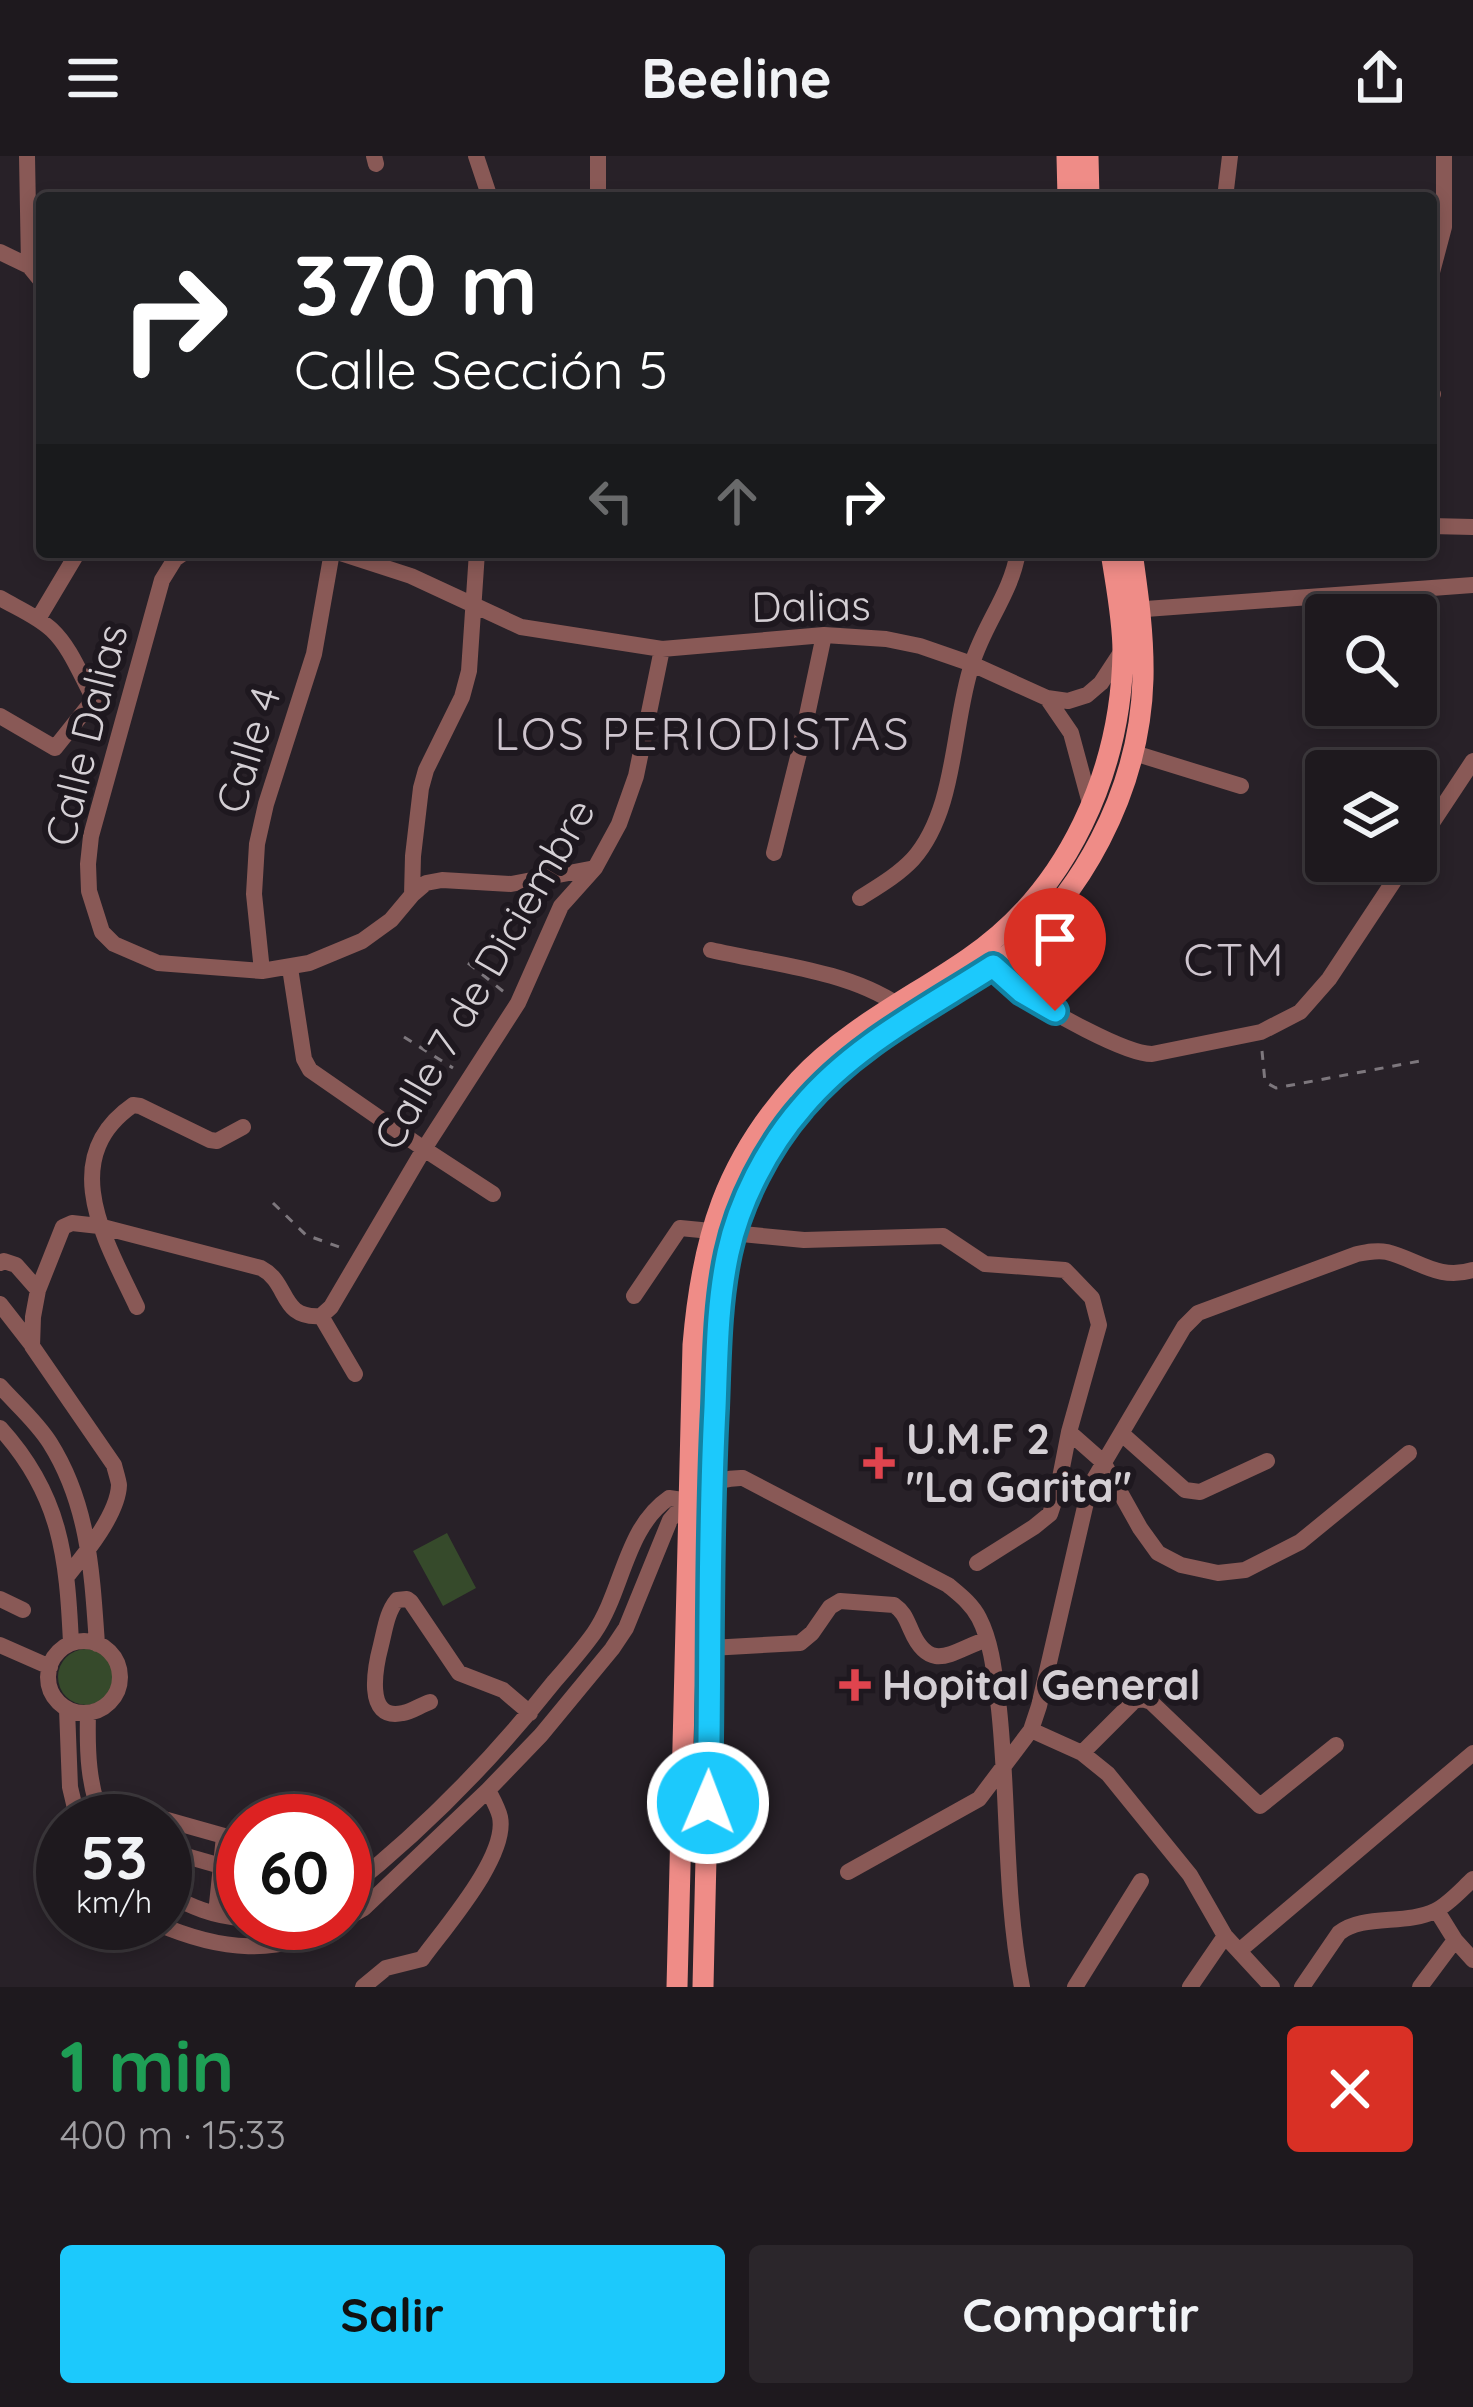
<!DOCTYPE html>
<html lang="es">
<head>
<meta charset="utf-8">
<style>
  :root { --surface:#1e191e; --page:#2b262b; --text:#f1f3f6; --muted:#a1a0a4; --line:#3c383c; --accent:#1cc9fc }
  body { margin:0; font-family:Quicksand,sans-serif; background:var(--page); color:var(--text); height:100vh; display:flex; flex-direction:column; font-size:45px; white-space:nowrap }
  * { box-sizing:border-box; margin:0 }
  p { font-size:39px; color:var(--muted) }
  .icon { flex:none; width:66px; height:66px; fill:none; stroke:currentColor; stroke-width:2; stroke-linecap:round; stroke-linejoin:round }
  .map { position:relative; height:1831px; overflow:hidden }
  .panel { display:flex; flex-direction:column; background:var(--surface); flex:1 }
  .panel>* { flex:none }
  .top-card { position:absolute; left:36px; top:36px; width:1401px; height:366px; border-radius:12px; box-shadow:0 6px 18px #0003,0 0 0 3px var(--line); background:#202124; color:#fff; overflow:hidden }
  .buttons { position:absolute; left:1305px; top:438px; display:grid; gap:24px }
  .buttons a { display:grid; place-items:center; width:132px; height:132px; border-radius:12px; background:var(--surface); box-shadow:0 6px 18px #0003,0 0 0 3px var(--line); font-size:60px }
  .speed { position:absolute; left:36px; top:1638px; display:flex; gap:24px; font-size:60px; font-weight:700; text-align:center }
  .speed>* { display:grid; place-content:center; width:156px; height:156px; border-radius:50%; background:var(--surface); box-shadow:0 6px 18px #0003,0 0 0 3px var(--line); line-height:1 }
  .speed small { font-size:30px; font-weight:400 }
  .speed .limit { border:18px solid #d22; background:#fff; color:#111 }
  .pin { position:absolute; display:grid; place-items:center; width:102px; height:102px; color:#fff; margin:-123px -51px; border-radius:50% 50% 50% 0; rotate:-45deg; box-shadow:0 0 12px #0007 }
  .pin .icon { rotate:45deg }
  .me { position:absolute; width:132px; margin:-66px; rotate:1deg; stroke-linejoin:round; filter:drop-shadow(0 0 9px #0008) }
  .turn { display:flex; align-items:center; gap:42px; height:252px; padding:0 60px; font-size:54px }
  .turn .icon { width:156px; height:156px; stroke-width:2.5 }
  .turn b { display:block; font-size:84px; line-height:102px }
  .lanes { display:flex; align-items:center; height:114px; padding:0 60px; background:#0003; justify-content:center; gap:60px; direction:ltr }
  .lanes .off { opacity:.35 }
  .round { display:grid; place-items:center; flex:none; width:126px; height:126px; border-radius:12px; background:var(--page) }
  .overview { display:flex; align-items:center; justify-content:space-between; height:204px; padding:0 60px }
  h1 { font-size:72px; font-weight:800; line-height:90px; color:#1e9e55 }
  .primary-button { display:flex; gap:24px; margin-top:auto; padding:24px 60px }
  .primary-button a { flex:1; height:138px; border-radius:12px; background:var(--accent); color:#111; font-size:48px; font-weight:800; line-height:138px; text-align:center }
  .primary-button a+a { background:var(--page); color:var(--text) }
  header { display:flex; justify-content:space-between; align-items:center; height:156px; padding:0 60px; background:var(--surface); font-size:54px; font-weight:800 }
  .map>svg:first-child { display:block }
</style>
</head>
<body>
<header><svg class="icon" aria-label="menu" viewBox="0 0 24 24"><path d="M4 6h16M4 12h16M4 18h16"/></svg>Beeline<svg class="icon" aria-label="share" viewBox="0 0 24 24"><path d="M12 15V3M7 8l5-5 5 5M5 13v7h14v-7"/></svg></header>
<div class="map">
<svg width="1473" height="1831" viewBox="0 0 1473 1831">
  <rect width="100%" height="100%" fill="#282128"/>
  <path fill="#364a2b" d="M 447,1377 L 476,1432 L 443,1450 L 413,1395 Z
    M58 1521a28 28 0 1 1 56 0a28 28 0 1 1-56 0Z"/>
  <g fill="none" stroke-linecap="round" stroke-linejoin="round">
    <path stroke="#7d777d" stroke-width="3" stroke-dasharray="9 9" stroke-linecap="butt" d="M 468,807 L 504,836
      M 404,881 L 453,912
      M 1262,895 L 1265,926 L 1276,932 L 1420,905
      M 273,1047 L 306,1079 L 342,1092"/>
    <path stroke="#895956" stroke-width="16" d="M 27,0 L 29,110 L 42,126
      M 374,0 L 376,8
      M 476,0 L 490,42
      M 598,42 L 598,0
      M 1225,42 L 1230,0
      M 0,96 L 29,110
      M 1431,120 L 1444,71 L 1444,0
      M 1431,237 L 1433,238
      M 1431,370 L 1473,371
      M 185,396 L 175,403 L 162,424 L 91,680 L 88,708 L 89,735 L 102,776 L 114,788 L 158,807 L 262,815 L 309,807 L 362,785 L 391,764 L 412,739 L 426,727 L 442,724 L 511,728 L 595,712
      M 337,396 L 411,420 L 521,471 L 662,493 L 824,479 L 886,483 L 920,490 L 972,508 L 1047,542 L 1068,545 L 1087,539 L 1101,527 L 1120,498
      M 0,442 C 17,452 37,460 52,474 C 71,492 81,520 94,543
      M 1132,454 L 1473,429
      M 38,463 L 78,396
      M 1047,542 L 1071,577 L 1091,651
      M 0,560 L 55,592 L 94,543
      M 1134,597 L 1241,630
      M 1416,691 L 1473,605
      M 774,697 L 799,597 L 824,479
      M 412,739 L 413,700 L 421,632 L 426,614 L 462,541 L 469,515 L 477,396
      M 860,742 C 879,730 898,719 913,703 C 957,653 952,568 972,508 C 984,468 1011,438 1018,396
      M 711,794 C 771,808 846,814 898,849
      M 993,810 C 1002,819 1012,829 1022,836 C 1047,854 1125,898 1152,898 L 1261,876 L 1300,856 L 1329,823 L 1407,705
      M 290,812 L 304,903 L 310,914 L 424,993 L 493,1038
      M 262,815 L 254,738 L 257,688 L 266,648 L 314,498 L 332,396
      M 0,1107 L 4,1105 L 16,1109 L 38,1134
      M 634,1140 L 680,1072 L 804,1084 L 943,1080 L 985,1108 L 1065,1114 L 1092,1142 L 1099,1169 L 1069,1276 L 1057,1337 L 1050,1358 L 1034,1371 L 977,1407
      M 0,1148 L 32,1189
      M 137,1151 C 107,1087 55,1003 133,949 L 140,950 L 210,984 L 217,985 L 243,971
      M 321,1160 L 331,1151 L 424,993 L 518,847 L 561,750 L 595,712 L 619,668 L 636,620 L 662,493
      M 321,1160 L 355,1218
      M 0,1230 C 16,1248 37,1266 50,1287 C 89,1349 92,1417 97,1488
      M 0,1272 C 61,1339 67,1401 71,1487
      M 1069,1276 L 1103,1306 L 1140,1372 L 1158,1397 L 1181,1409 L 1218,1417 L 1245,1414 L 1300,1386 L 1409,1297
      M 1122,1278 L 1185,1334 L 1200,1336 L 1267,1305
      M 68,1419 C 85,1398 118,1358 119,1329 C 119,1326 115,1313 114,1309 L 32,1190 L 33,1161 L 38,1134 L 63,1071 L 72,1067 L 99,1070 L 261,1112 C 290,1127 279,1163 321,1160
      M 0,1443 L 23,1454
      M48 1521a36 36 0 1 1 72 0a36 36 0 1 1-72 0Z
      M 0,1489 L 50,1511
      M 710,1492 L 800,1487 L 812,1477 L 830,1451 L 840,1445 L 894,1449 C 904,1456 906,1463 911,1474 C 930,1518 951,1496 987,1483
      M 430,1546 C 421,1549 411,1556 403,1557 C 363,1566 376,1508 381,1489 C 385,1473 387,1456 397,1444 L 407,1443 L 411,1446 L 459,1517 L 503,1534 L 530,1557
      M 67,1553 L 70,1631 L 78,1665
      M 88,1557 C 87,1595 88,1630 103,1665
      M 1031,1574 L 1082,1597 L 1108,1618 L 1190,1719 L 1225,1780 L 1272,1831
      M 1082,1597 L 1134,1545 L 1142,1543 L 1151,1546 L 1260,1650 L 1336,1589
      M 152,1665 L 153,1660 L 224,1680 L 216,1758
      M 165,1694 L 221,1710
      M 848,1716 L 979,1643 L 1031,1574 L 1039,1550 L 1087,1342 L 1093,1325 L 1184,1171 L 1198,1157 L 1357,1098 C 1367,1096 1377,1094 1387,1096 C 1419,1104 1438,1125 1473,1114
      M 345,1736 C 422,1675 492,1604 553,1527 C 567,1511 582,1494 594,1477 C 623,1435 625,1372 669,1342 L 689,1345
      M 165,1737 C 190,1750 214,1761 243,1762
      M 1437,1755 L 1455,1784 L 1473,1804
      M 345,1763 L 364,1752 L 488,1634 L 541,1579 L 612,1493 L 626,1472 L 670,1364 C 690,1340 710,1321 743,1322 L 948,1429 C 960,1439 972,1448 979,1462 C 993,1489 995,1524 999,1553 C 1009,1646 1004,1739 1022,1831
      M 156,1767 C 220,1795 277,1801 340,1767
      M 1239,1795 L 1473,1597
      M 363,1831 L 386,1812 L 422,1803 C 446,1770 508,1700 500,1661 C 498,1652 492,1642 488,1634
      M 1075,1831 L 1141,1725
      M 1190,1831 L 1225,1780
      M 1302,1831 L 1339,1777 C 1362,1758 1406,1769 1435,1755 C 1449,1748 1462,1733 1473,1723
      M 1420,1831 L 1455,1784"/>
    <path stroke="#ef8c87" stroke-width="21" d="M 1067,0 L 1068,42
      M 1088,0 L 1089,42
      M 677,1831 L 693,1189 C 702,1082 725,1005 799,924 C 846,873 913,841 969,802 C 1069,734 1121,614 1123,496 C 1123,463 1116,429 1111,396
      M 703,1831 C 706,1695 710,1558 711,1422 C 711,1352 713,1282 717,1213 C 720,1159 721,1102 742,1052 C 768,988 812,929 869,889 C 909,861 952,839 992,811 C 1082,747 1140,632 1143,523 C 1144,480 1138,438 1132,396"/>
  </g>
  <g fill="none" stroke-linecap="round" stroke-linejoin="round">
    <g stroke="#1283a4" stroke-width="30">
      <path id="route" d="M 708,1647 C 711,1515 708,1384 715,1252 C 717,1201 717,1148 728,1097 C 739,1046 767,991 802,951 C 853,890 926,853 993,810 L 1022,836 L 1055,855"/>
    </g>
    <use href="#route" stroke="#1cc9fc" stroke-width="21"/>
  </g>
  <g fill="#e0444e" stroke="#1e181f" stroke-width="4.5">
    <path d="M873 1289h12v12h12v12h-12v12h-12v-12h-12v-12h12z"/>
    <path d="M849 1511h12v12h12v12h-12v12h-12v-12h-12v-12h12z"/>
  </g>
  <g text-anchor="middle" stroke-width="12" stroke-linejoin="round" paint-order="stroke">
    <g font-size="42" fill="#d4cfd4" stroke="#1e181f">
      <text transform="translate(811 450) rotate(-1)" y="15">Dalias</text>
      <text transform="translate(86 579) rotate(-76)" y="15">Calle Dalias</text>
      <text transform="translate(248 594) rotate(-73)" y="15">Calle 4</text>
      <text transform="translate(484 818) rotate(-60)" y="15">Calle 7 de Diciembre</text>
    </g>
    <g font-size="42" font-weight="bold" fill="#d4cfd4" stroke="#1e181f" text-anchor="start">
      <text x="906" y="1298">U.M.F 2<tspan x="906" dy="48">"La Garita"</tspan></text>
      <text x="882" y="1544">Hopital General</text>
    </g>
    <g font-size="45" letter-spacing="3" fill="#cec5ce" stroke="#1e181f">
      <text x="703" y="594">LOS PERIODISTAS</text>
      <text x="1235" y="820">CTM</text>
    </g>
  </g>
</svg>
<div class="buttons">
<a><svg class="icon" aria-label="search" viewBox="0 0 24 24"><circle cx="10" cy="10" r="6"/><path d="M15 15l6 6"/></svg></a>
<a><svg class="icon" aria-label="layers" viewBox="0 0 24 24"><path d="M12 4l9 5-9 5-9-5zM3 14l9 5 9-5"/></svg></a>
</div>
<div class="speed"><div>53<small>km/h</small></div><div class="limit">60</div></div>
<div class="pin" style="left:1055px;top:855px;background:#d93025"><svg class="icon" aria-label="arrive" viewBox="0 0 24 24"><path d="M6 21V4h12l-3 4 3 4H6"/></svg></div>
<svg class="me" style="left:708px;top:1647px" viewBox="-20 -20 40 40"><circle r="17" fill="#1cc9fc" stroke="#fff" stroke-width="3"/><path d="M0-11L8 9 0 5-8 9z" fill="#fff"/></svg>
<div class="top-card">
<div class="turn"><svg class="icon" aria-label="right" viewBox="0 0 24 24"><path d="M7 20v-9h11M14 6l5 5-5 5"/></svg><div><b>370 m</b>Calle Sección 5</div></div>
<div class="lanes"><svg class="icon off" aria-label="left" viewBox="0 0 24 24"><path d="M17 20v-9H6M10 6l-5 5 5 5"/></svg><svg class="icon off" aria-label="ahead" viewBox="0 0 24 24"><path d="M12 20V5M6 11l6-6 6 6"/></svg><svg class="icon" aria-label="right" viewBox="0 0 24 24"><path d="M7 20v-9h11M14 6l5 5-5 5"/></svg></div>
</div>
</div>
<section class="panel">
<div class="overview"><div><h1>1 min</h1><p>400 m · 15:33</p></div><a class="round" style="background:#d93025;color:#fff"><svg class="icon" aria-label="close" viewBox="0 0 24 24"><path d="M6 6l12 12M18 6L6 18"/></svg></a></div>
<div class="primary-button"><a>Salir</a><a>Compartir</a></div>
</section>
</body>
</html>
